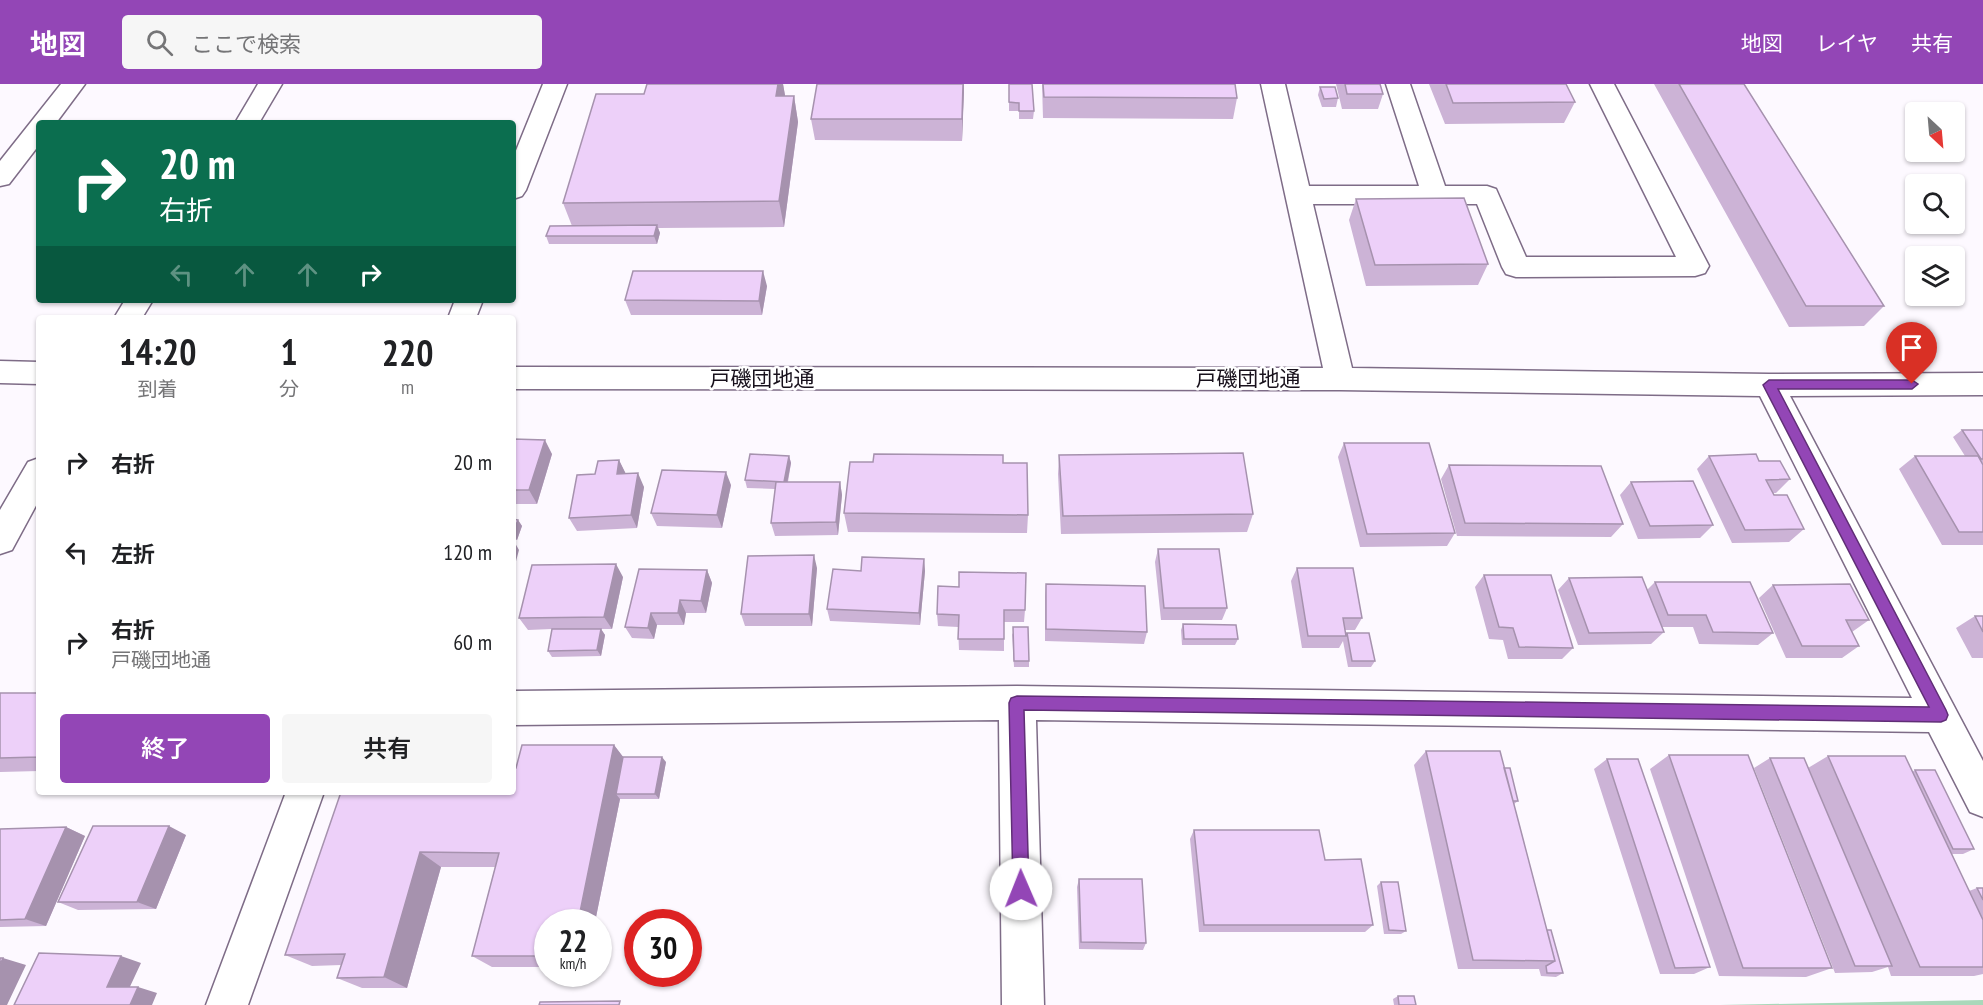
<!DOCTYPE html>
<html lang="ja">
<head>
<meta charset="utf-8">
<style>
  :root { --surface:#fff; --page:#f6f6f6; --text:#202124; --muted:#757577; --accent:#9346b6 }
  body { margin:0; font-family:"PT Sans Narrow","Noto Sans JP",sans-serif; background:var(--page); color:var(--text); height:100vh; display:flex; flex-direction:column; font-size:22px; white-space:nowrap }
  * { box-sizing:border-box; margin:0 }
  p { font-size:20px; color:var(--muted) }
  .icon { flex:none; width:33px; height:33px; fill:none; stroke:currentColor; stroke-width:2; stroke-linecap:round; stroke-linejoin:round }
  .map { position:relative; flex:1; overflow:hidden }
  .panel { position:absolute; left:36px; top:231px; width:480px; height:480px; display:flex; flex-direction:column; background:var(--surface); border-radius:6px; box-shadow:0 2px 4px #0004 }
  .panel>* { flex:none }
  .guide { position:absolute; left:36px; top:36px; width:480px; height:183px; border-radius:6px; box-shadow:0 2px 4px #0004; background:#0b6e4f; color:#fff; overflow:hidden }
  .needle { width:39px; rotate:154deg }
  .fabs { position:absolute; left:1905px; top:18px; display:grid; gap:12px }
  .fabs a { display:grid; place-items:center; width:60px; height:60px; border-radius:6px; background:var(--surface); box-shadow:0 2px 4px #0004; font-size:30px }
  .speed { position:absolute; left:534px; top:825px; display:flex; gap:12px; font-size:30px; font-weight:700; text-align:center }
  .speed>* { display:grid; place-content:center; width:78px; height:78px; border-radius:50%; background:var(--surface); box-shadow:0 2px 4px #0004; line-height:1 }
  .speed small { font-size:15px; font-weight:400 }
  .speed .limit { border:9px solid #d22; background:#fff; color:#111 }
  .pin { position:absolute; display:grid; place-items:center; width:51px; height:51px; color:#fff; margin:-62px -26px; border-radius:50% 50% 50% 0; rotate:-45deg; box-shadow:0 0 6px #0007 }
  .pin .icon { rotate:45deg }
  .me { position:absolute; width:66px; margin:-33px; rotate:359deg; stroke-linejoin:round; filter:drop-shadow(0 0 4px #0008) }
  .turn { display:flex; align-items:center; gap:21px; height:126px; padding:0 24px; font-size:27px }
  .turn .icon { width:78px; height:78px; stroke-width:2.5 }
  .turn b { display:block; font-size:42px; line-height:51px }
  .lanes { display:flex; align-items:center; height:57px; padding:0 24px; background:#0003; justify-content:center; gap:30px; direction:ltr }
  .lanes .off { opacity:.35 }
  .eta { display:flex; justify-content:space-evenly; align-items:center; height:102px; text-align:center }
  .eta b { font-size:36px; font-weight:600; line-height:42px }
  .action { display:flex; gap:12px; margin-top:auto; padding:12px 24px }
  .action a { flex:1; height:69px; border-radius:6px; background:var(--accent); color:#fff; font-size:24px; font-weight:600; line-height:69px; text-align:center }
  .action a+a { background:var(--page); color:var(--text) }
  ul { padding:0; list-style:none }
  li { display:flex; align-items:center; gap:18px; height:90px; padding:0 24px }
  li div { flex:1 }
  li b { display:block; font-size:22px }
  li em { font-style:normal }
  header { display:flex; align-items:center; gap:36px; box-sizing:border-box; height:84px; padding:0 30px; background:var(--accent); color:#fff }
  header strong { font-size:28px }
  nav { display:flex; gap:33px; margin-inline-start:auto; font-size:21px }
  .search { width:420px; height:54px; background:var(--page); display:flex; align-items:center; gap:15px; box-sizing:border-box; padding:0 21px; border-radius:6px; color:var(--muted); font-size:22px }
  .map>svg:first-child { display:block }
</style>
</head>
<body>
<header>
<strong>地図</strong>
<div class="search"><svg class="icon" aria-label="search" viewBox="0 0 24 24"><circle cx="10" cy="10" r="6"/><path d="M15 15l6 6"/></svg>ここで検索</div>
<nav><a>地図</a><a>レイヤ</a><a>共有</a></nav>
</header>
<div class="map">
<svg width="1983" height="921" viewBox="0 0 1983 921">
  <rect width="100%" height="100%" fill="#fdf9ff"/>
  <path fill="#a9d8ba" d="M 1983,916 L 1983,921 L 1720,921 Z"/>
  <g fill="none" stroke-linecap="round" stroke-linejoin="round">
    <g stroke="#7e6c87" stroke-width="3">
      <path id="minor" d="M 61,0 L 85,0 L 56,39 L 39,39 L 39,61 L 9,100 L 0,102 L 0,77 Z
        M 258,0 L 282,0 L 259,39 L 235,39 Z
        M 543,0 L 567,0 L 526,106 L 522,112 L 513,115 L 513,74 Z
        M 1261,0 L 1285,0 L 1309,102 L 1419,102 L 1386,0 L 1410,0 L 1445,102 L 1487,102 L 1496,105 L 1526,173 L 1676,173 L 1590,0 L 1614,0 L 1709,182 L 1705,189 L 1695,192 L 1516,193 L 1506,190 L 1502,183 L 1477,120 L 1313,120 L 1352,284 L 1769,290 L 1983,289 L 1983,311 L 1790,312 L 1983,677 L 1983,733 L 1970,728 L 1929,648 L 1036,636 L 1044,921 L 1002,921 L 999,636 L 513,641 L 513,607 L 1017,602 L 1912,614 L 1760,312 L 1340,306 L 513,305 L 513,283 L 1323,284 Z
        M 125,216 L 153,216 L 142,234 L 114,234 Z
        M 455,216 L 483,216 L 476,234 L 448,234 Z
        M 0,277 L 39,278 L 39,300 L 0,299 Z
        M 39,374 L 39,416 L 12,466 L 0,470 L 0,426 L 28,378 Z
        M 286,708 L 324,708 L 248,921 L 206,921 Z"/>
    </g>
    <use href="#minor" fill="#fff" fill-rule="evenodd"/>
  </g>
  <path fill="#ccb3d6" d="M 647,0 L 783,0 L 785,12 L 794,12 L 798,38 L 784,143 L 658,144 L 660,149 L 657,160 L 549,160 L 546,152 L 572,142 L 563,119 L 644,10 Z
    M 817,0 L 964,0 L 962,57 L 815,56 L 811,35 Z
    M 1009,0 L 1034,27 L 1033,35 L 1019,35 L 1019,27 L 1009,27 Z
    M 1042,0 L 1235,0 L 1237,14 L 1233,35 L 1043,34 Z
    M 1336,0 L 1380,0 L 1383,10 L 1378,25 L 1342,25 Z
    M 1429,0 L 1566,0 L 1575,18 L 1564,39 L 1445,40 Z
    M 1654,0 L 1744,0 L 1884,222 L 1864,242 L 1789,243 Z
    M 1320,3 L 1338,14 L 1336,23 L 1322,23 L 1318,11 Z
    M 1356,115 L 1488,180 L 1478,201 L 1366,202 L 1349,136 Z
    M 767,202 L 762,231 L 631,231 L 625,216 Z
    M 1962,346 L 1983,346 L 1983,461 L 1942,461 L 1899,385 L 1915,372 L 1965,372 L 1953,353 Z
    M 513,355 L 552,370 L 537,420 L 513,420 Z
    M 1344,359 L 1455,449 L 1447,462 L 1360,463 L 1338,373 Z
    M 1059,371 L 1253,430 L 1247,448 L 1061,450 L 1058,390 Z
    M 789,372 L 791,379 L 788,398 L 840,398 L 842,411 L 838,451 L 775,452 L 771,439 L 775,405 L 747,404 L 745,396 Z
    M 1709,372 L 1759,377 L 1790,395 L 1776,409 L 1773,409 L 1804,445 L 1789,458 L 1732,459 L 1697,385 Z
    M 619,376 L 625,389 L 644,403 L 637,444 L 577,447 L 569,434 L 595,390 Z
    M 1003,379 L 1028,431 L 1027,449 L 848,448 L 844,429 Z
    M 1449,381 L 1623,440 L 1611,453 L 1457,452 L 1441,395 Z
    M 1631,398 L 1713,441 L 1700,454 L 1638,455 L 1620,411 Z
    M 731,401 L 722,444 L 657,442 L 651,429 Z
    M 513,435 L 518,436 L 522,442 L 517,456 L 513,456 Z
    M 1158,465 L 1227,524 L 1222,536 L 1161,536 L 1155,478 Z
    M 924,475 L 925,487 L 920,541 L 830,537 L 827,525 L 861,487 Z
    M 817,484 L 812,542 L 745,542 L 741,530 Z
    M 1297,484 L 1362,534 L 1355,546 L 1345,546 L 1346,550 L 1347,549 L 1375,577 L 1371,583 L 1348,583 L 1343,557 L 1339,564 L 1302,564 L 1291,497 Z
    M 707,486 L 712,499 L 706,529 L 686,529 L 684,541 L 657,541 L 654,555 L 632,554 L 625,543 Z
    M 1484,491 L 1573,564 L 1562,575 L 1508,575 L 1503,556 L 1489,555 L 1475,503 Z
    M 623,493 L 612,545 L 601,545 L 605,551 L 601,572 L 552,573 L 548,567 L 552,545 L 528,546 L 519,534 Z
    M 1569,494 L 1647,506 L 1655,498 L 1773,549 L 1758,561 L 1699,560 L 1693,543 L 1662,543 L 1664,548 L 1651,560 L 1578,561 L 1558,506 Z
    M 1046,500 L 1147,548 L 1144,560 L 1045,557 L 1045,512 Z
    M 1773,501 L 1869,536 L 1852,548 L 1859,562 L 1842,574 L 1786,574 L 1759,514 Z
    M 938,502 L 1025,526 L 1024,538 L 1004,538 L 1004,567 L 959,566 L 958,543 L 938,542 L 937,530 Z
    M 1975,532 L 1983,532 L 1983,574 L 1972,574 L 1956,544 Z
    M 1183,540 L 1238,555 L 1235,561 L 1182,561 L 1181,546 Z
    M 1012,549 L 1029,577 L 1029,583 L 1014,583 Z
    M 0,609 L 39,609 L 39,687 L 0,688 Z
    M 614,661 L 623,673 L 666,678 L 659,715 L 620,715 L 595,838 L 548,838 L 548,883 L 492,883 L 472,872 L 495,783 L 441,783 L 407,904 L 362,904 L 337,894 L 341,881 L 312,882 L 285,871 L 516,684 Z
    M 1426,667 L 1504,684 L 1518,717 L 1514,720 L 1547,846 L 1563,889 L 1556,893 L 1541,892 L 1539,885 L 1458,885 L 1414,681 Z
    M 1669,671 L 1832,884 L 1806,893 L 1719,892 L 1650,685 Z
    M 1828,672 L 1912,688 L 1915,686 L 1974,765 L 1963,770 L 1952,770 L 1969,807 L 1977,804 L 1983,804 L 1983,890 L 1974,892 L 1891,892 L 1888,883 L 1872,888 L 1835,889 L 1754,684 L 1770,674 L 1808,684 Z
    M 1607,675 L 1710,883 L 1694,890 L 1660,890 L 1594,685 Z
    M 66,743 L 85,752 L 46,842 L 0,843 L 0,745 Z
    M 1194,746 L 1325,776 L 1373,841 L 1365,848 L 1199,848 L 1190,755 Z
    M 186,751 L 156,825 L 78,826 L 58,818 Z
    M 1079,795 L 1146,859 L 1143,866 L 1079,865 L 1077,803 Z
    M 1381,798 L 1406,847 L 1401,850 L 1384,850 L 1377,802 Z
    M 1398,912 L 1416,921 L 1394,921 L 1393,915 Z"/>
  <path fill="#a692ae" d="M 778,0 L 783,0 L 785,11 L 781,38 L 776,12 Z
    M 963,0 L 964,0 L 964,8 L 962,57 L 962,35 Z
    M 794,12 L 798,38 L 784,143 L 779,117 Z
    M 657,141 L 660,149 L 657,160 L 654,152 Z
    M 763,187 L 767,202 L 762,231 L 759,217 Z
    M 545,356 L 552,370 L 537,420 L 529,406 Z
    M 789,372 L 791,379 L 786,405 L 784,398 Z
    M 619,376 L 626,390 L 617,390 Z
    M 726,388 L 731,401 L 722,444 L 717,431 Z
    M 638,389 L 644,403 L 637,444 L 631,431 Z
    M 840,398 L 842,411 L 838,451 L 836,438 Z
    M 518,436 L 522,442 L 517,456 L 513,450 L 513,448 Z
    M 515,459 L 519,466 L 515,481 L 513,479 L 513,465 Z
    M 814,471 L 817,484 L 812,542 L 809,530 Z
    M 924,475 L 925,487 L 920,541 L 919,529 Z
    M 616,480 L 623,493 L 612,545 L 604,533 Z
    M 707,486 L 712,499 L 706,529 L 701,517 Z
    M 680,516 L 686,529 L 684,541 L 678,529 Z
    M 651,529 L 657,541 L 654,555 L 648,544 Z
    M 601,545 L 605,551 L 601,572 L 597,566 Z
    M 614,661 L 627,678 L 616,710 L 620,715 L 595,838 L 578,838 Z
    M 662,673 L 666,678 L 659,715 L 655,710 Z
    M 169,742 L 186,751 L 156,825 L 137,818 Z
    M 66,743 L 85,752 L 46,842 L 25,835 Z
    M 420,768 L 441,783 L 407,904 L 384,893 Z
    M 121,872 L 141,879 L 127,909 L 107,903 Z
    M 3,874 L 26,881 L 7,921 L 0,921 L 0,881 Z
    M 138,903 L 157,909 L 152,921 L 130,921 Z"/>
  <path fill="#edd0f9" stroke="#a692ae" stroke-width="1.5" d="M 647,0 L 778,0 L 776,12 L 794,12 L 779,117 L 563,119 L 596,10 L 644,10 Z
    M 817,0 L 963,0 L 962,35 L 811,35 Z
    M 1009,0 L 1032,0 L 1034,27 L 1019,27 L 1019,19 L 1009,18 Z
    M 1043,0 L 1235,0 L 1237,14 L 1044,13 Z
    M 1345,0 L 1380,0 L 1383,10 L 1347,10 Z
    M 1446,0 L 1566,0 L 1575,18 L 1453,19 Z
    M 1679,0 L 1744,0 L 1884,222 L 1806,222 Z
    M 1320,3 L 1335,3 L 1338,14 L 1324,15 Z
    M 1464,114 L 1488,180 L 1375,181 L 1356,115 Z
    M 657,141 L 654,152 L 546,152 L 550,142 Z
    M 633,187 L 763,187 L 759,217 L 625,216 Z
    M 1962,346 L 1983,346 L 1983,375 L 1981,375 Z
    M 513,355 L 545,356 L 529,406 L 513,406 Z
    M 1344,359 L 1429,359 L 1455,449 L 1367,450 Z
    M 1243,369 L 1253,430 L 1063,432 L 1059,371 Z
    M 750,370 L 789,372 L 784,398 L 745,396 Z
    M 874,370 L 1003,371 L 1003,379 L 1027,379 L 1028,431 L 844,429 L 850,378 L 873,378 Z
    M 1756,370 L 1759,377 L 1780,377 L 1790,395 L 1766,396 L 1774,411 L 1787,411 L 1804,445 L 1745,446 L 1709,372 Z
    M 1915,372 L 1978,372 L 1983,381 L 1983,448 L 1959,448 Z
    M 619,376 L 617,390 L 638,389 L 631,431 L 569,434 L 577,391 L 595,390 L 598,377 Z
    M 1449,381 L 1601,382 L 1623,440 L 1465,439 Z
    M 662,386 L 726,388 L 717,431 L 651,429 Z
    M 1693,397 L 1713,441 L 1650,442 L 1631,398 Z
    M 776,398 L 840,398 L 836,438 L 771,439 Z
    M 513,435 L 518,436 L 513,448 Z
    M 1158,465 L 1219,465 L 1227,524 L 1164,524 Z
    M 814,471 L 809,530 L 741,530 L 748,472 Z
    M 862,473 L 924,475 L 919,529 L 827,525 L 833,485 L 861,487 Z
    M 616,480 L 604,533 L 519,534 L 532,481 Z
    M 1297,484 L 1353,484 L 1362,534 L 1343,534 L 1346,552 L 1308,552 Z
    M 639,485 L 707,486 L 701,517 L 680,516 L 678,529 L 651,529 L 648,544 L 625,543 Z
    M 959,488 L 1026,489 L 1025,526 L 1004,526 L 1004,555 L 958,555 L 959,531 L 937,530 L 938,502 L 959,503 Z
    M 1484,491 L 1551,491 L 1573,564 L 1519,563 L 1513,544 L 1499,543 Z
    M 1642,493 L 1664,548 L 1589,549 L 1569,494 Z
    M 1655,498 L 1750,498 L 1773,549 L 1713,548 L 1706,531 L 1668,531 Z
    M 1046,500 L 1145,502 L 1147,548 L 1046,545 Z
    M 1850,500 L 1869,536 L 1846,536 L 1859,562 L 1802,562 L 1773,501 Z
    M 1975,532 L 1983,532 L 1983,548 Z
    M 1183,540 L 1236,541 L 1238,555 L 1184,555 Z
    M 1013,543 L 1028,543 L 1029,577 L 1014,577 Z
    M 552,545 L 601,545 L 597,566 L 548,567 Z
    M 1347,549 L 1369,549 L 1375,577 L 1352,577 Z
    M 0,609 L 39,609 L 39,673 L 0,674 Z
    M 522,661 L 614,661 L 578,838 L 548,838 L 548,872 L 472,872 L 499,769 L 420,768 L 384,893 L 337,894 L 345,870 L 285,871 L 341,708 L 513,708 L 513,684 L 516,684 Z
    M 1426,667 L 1500,667 L 1555,877 L 1473,876 Z
    M 1669,671 L 1748,671 L 1832,884 L 1743,884 Z
    M 1828,672 L 1905,672 L 1983,836 L 1983,883 L 1920,883 Z
    M 623,673 L 662,673 L 655,710 L 616,710 Z
    M 1770,674 L 1804,674 L 1892,882 L 1855,882 Z
    M 1607,675 L 1638,675 L 1710,883 L 1675,884 Z
    M 1504,684 L 1510,684 L 1518,717 L 1513,717 Z
    M 1915,686 L 1935,686 L 1974,765 L 1953,765 Z
    M 93,742 L 169,742 L 137,818 L 58,818 Z
    M 66,743 L 25,835 L 0,836 L 0,745 Z
    M 1194,746 L 1319,746 L 1325,776 L 1361,775 L 1373,841 L 1204,841 Z
    M 1079,795 L 1142,795 L 1146,859 L 1081,858 Z
    M 1381,798 L 1398,798 L 1406,847 L 1389,846 Z
    M 1977,804 L 1983,804 L 1983,816 Z
    M 1547,846 L 1551,846 L 1563,889 L 1547,889 L 1546,882 L 1555,877 Z
    M 39,869 L 121,872 L 107,903 L 138,903 L 130,921 L 14,921 Z
    M 0,874 L 3,874 L 0,881 Z
    M 1398,912 L 1414,912 L 1416,921 L 1399,921 Z
    M 620,917 L 619,921 L 539,921 L 540,918 Z"/>
  <path fill="#9346b6" stroke="#602e76" stroke-width="1.5" d="M 1769,296 L 1912,296 L 1918,300 L 1912,305 L 1778,305 L 1946,626 L 1948,631 L 1946,636 L 1941,638 L 1024,626 L 1029,805 L 1027,811 L 1021,813 L 1015,811 L 1013,805 L 1009,619 L 1011,614 L 1017,612 L 1929,623 L 1763,301 Z"/>
  <g text-anchor="middle" stroke-width="5" stroke-linejoin="round" paint-order="stroke">
    <g font-size="21" fill="#18111c" stroke="#fff">
      <text x="762" y="302">戸磯団地通</text>
      <text x="1248" y="302">戸磯団地通</text>
    </g>
  </g>
</svg>
<div class="fabs">
<a><svg class="needle" viewBox="-14 -14 28 28"><path d="M0-13l5 13h-10z" fill="#e53935"/><path d="M0 13l5-13h-10z" fill="#757577"/></svg></a>
<a><svg class="icon" aria-label="search" viewBox="0 0 24 24"><circle cx="10" cy="10" r="6"/><path d="M15 15l6 6"/></svg></a>
<a><svg class="icon" aria-label="layers" viewBox="0 0 24 24"><path d="M12 4l9 5-9 5-9-5zM3 14l9 5 9-5"/></svg></a>
</div>
<div class="speed"><div>22<small>km/h</small></div><div class="limit">30</div></div>
<div class="pin" style="left:1912px;top:300px;background:#d93025"><svg class="icon" aria-label="arrive" viewBox="0 0 24 24"><path d="M6 21V4h12l-3 4 3 4H6"/></svg></div>
<svg class="me" style="left:1021px;top:805px" viewBox="-20 -20 40 40"><circle r="19" fill="#fff"/><path d="M0-13L10 11 0 6-10 11z" fill="#9346b6"/></svg>
<div class="guide">
<div class="turn"><svg class="icon" aria-label="right" viewBox="0 0 24 24"><path d="M7 20v-9h11M14 6l5 5-5 5"/></svg><div><b>20 m</b>右折</div></div>
<div class="lanes"><svg class="icon off" aria-label="left" viewBox="0 0 24 24"><path d="M17 20v-9H6M10 6l-5 5 5 5"/></svg><svg class="icon off" aria-label="ahead" viewBox="0 0 24 24"><path d="M12 20V5M6 11l6-6 6 6"/></svg><svg class="icon off" aria-label="ahead" viewBox="0 0 24 24"><path d="M12 20V5M6 11l6-6 6 6"/></svg><svg class="icon" aria-label="right" viewBox="0 0 24 24"><path d="M7 20v-9h11M14 6l5 5-5 5"/></svg></div>
</div>
<section class="panel">
<div class="eta">
<div><b>14:20</b><p>到着</p></div>
<div><b>1</b><p>分</p></div>
<div><b>220</b><p>m</p></div>
</div>
<ul>
<li><svg class="icon" aria-label="right" viewBox="0 0 24 24"><path d="M7 20v-9h11M14 6l5 5-5 5"/></svg><div><b>右折</b></div><em>20 m</em></li>
<li><svg class="icon" aria-label="left" viewBox="0 0 24 24"><path d="M17 20v-9H6M10 6l-5 5 5 5"/></svg><div><b>左折</b></div><em>120 m</em></li>
<li><svg class="icon" aria-label="right" viewBox="0 0 24 24"><path d="M7 20v-9h11M14 6l5 5-5 5"/></svg><div><b>右折</b><p>戸磯団地通</p></div><em>60 m</em></li>
</ul>
<div class="action"><a>終了</a><a>共有</a></div>
</section>
</div>
</body>
</html>
